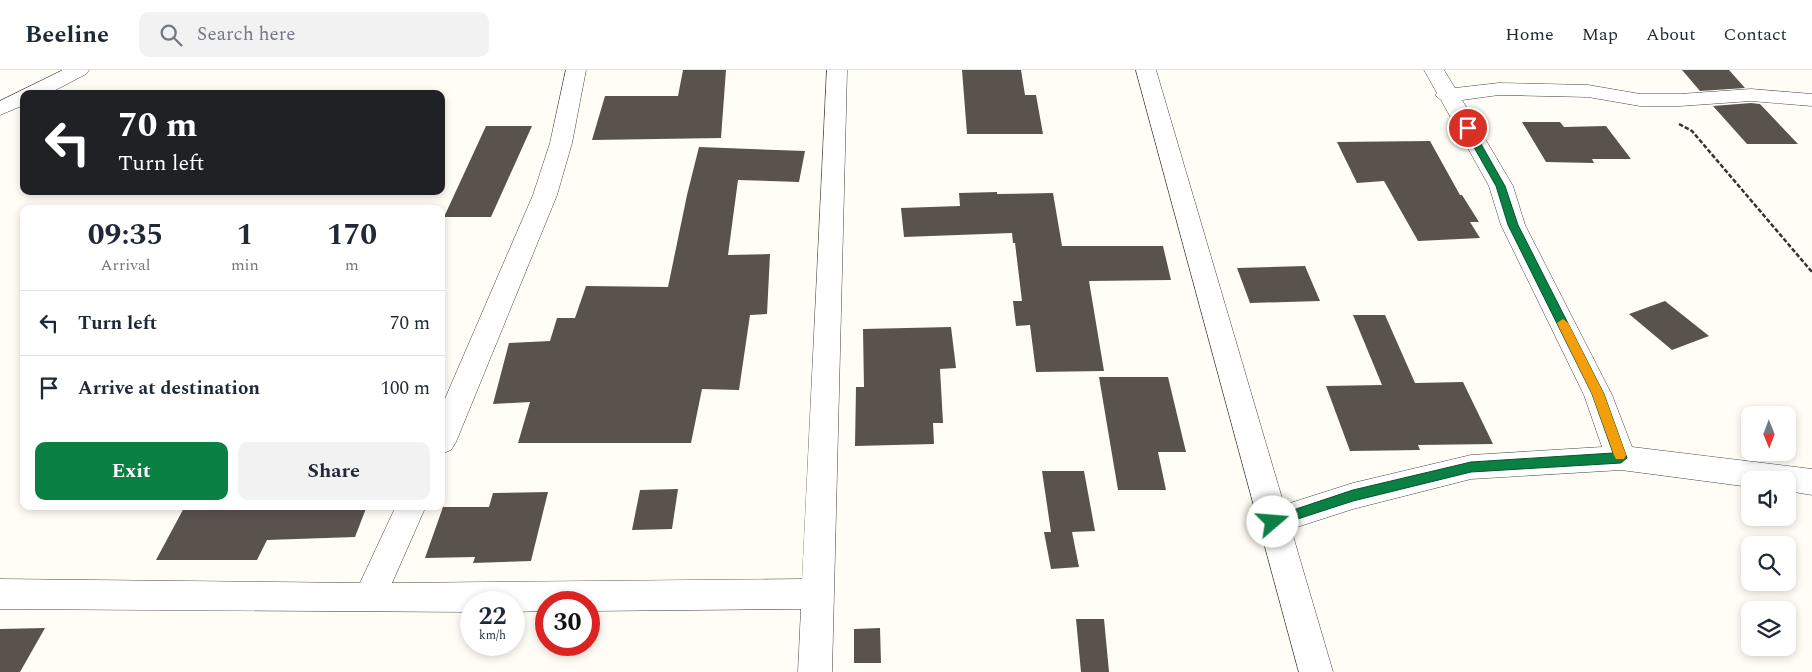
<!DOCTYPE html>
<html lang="en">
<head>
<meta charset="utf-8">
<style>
  :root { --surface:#fff; --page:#f2f2f3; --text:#1f2937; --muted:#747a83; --line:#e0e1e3; --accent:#0b8043 }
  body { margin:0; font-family:Spectral,serif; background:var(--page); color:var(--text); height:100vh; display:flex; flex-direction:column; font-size:19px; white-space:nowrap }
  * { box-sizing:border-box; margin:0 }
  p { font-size:16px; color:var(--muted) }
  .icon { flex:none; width:28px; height:28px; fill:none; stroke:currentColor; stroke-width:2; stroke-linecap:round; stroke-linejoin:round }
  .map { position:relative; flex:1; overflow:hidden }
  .details { position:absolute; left:20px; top:135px; width:425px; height:305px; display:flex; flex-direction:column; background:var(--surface); border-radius:10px; box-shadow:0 2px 8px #0003 }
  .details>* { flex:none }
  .hud { position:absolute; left:20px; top:20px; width:425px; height:105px; border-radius:10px; box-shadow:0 2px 8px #0003; background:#202124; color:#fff; overflow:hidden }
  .needle { width:32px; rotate:179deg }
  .controls { position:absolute; left:1741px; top:336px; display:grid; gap:10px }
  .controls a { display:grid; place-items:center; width:55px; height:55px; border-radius:10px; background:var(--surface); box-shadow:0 2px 8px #0003; font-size:25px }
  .speed { position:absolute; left:460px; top:521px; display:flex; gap:10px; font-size:25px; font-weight:700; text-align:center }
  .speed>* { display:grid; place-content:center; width:65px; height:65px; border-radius:50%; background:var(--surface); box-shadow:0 2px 8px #0003; line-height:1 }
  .speed small { font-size:12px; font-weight:400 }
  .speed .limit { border:8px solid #d22; background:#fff; color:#111 }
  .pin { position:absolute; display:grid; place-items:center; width:42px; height:42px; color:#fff; margin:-21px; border:2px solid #fff; border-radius:50%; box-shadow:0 1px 5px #0007 }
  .me { position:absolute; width:55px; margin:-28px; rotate:72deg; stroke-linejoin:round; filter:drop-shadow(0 0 4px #0008) }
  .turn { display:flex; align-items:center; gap:18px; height:105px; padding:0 15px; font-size:22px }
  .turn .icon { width:65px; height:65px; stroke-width:2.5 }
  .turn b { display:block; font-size:35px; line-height:42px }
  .eta { display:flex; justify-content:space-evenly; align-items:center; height:85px; text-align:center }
  .eta b { font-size:30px; font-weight:700; line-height:35px }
  .primary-button { display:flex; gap:10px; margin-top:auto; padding:10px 15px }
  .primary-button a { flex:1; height:58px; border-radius:10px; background:var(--accent); color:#fff; font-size:20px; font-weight:700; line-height:58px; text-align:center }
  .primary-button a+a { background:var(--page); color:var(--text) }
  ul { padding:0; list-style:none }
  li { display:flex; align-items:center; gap:15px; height:65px; padding:0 15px; border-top:1px solid var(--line) }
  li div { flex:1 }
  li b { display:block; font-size:19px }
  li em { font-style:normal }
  header { display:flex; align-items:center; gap:30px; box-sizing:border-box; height:70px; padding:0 25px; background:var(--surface); border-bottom:1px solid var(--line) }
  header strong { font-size:24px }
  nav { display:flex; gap:28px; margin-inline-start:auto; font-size:18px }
  .search { width:350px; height:45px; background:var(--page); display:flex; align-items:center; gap:12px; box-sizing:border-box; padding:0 18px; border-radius:10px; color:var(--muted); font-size:19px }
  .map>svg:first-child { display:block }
</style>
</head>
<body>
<header>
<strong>Beeline</strong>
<div class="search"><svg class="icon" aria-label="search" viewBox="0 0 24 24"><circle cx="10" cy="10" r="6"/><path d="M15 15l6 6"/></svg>Search here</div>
<nav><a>Home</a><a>Map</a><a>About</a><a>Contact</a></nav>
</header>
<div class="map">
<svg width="1812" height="602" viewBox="0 0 1812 602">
  <rect width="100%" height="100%" fill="#fffdf5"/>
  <path fill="#5a524d" d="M 683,0 L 726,0 L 721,68 L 592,70 L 605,26 L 678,26 Z
    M 962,0 L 1021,0 L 1025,25 L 1036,25 L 1043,64 L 967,64 Z
    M 1682,0 L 1729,0 L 1745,18 L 1700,21 Z
    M 1751,33 L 1760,34 L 1798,74 L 1747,74 L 1713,36 Z
    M 1522,52 L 1560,52 L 1564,57 L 1606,56 L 1631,89 L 1592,89 L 1594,93 L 1546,92 Z
    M 486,56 L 532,56 L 491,147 L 444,147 Z
    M 1430,71 L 1460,125 L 1462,125 L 1479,152 L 1470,152 L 1480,168 L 1418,171 L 1384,111 L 1357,113 L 1337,72 Z
    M 699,77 L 805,81 L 799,112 L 738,110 L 728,185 L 770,184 L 767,244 L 750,245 L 739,320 L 702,319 L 691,373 L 518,373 L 530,332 L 493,334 L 509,273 L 550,271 L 557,248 L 575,248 L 586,216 L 668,217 L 687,125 Z
    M 997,122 L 997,124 L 1053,123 L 1062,176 L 1163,176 L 1171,210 L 1089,211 L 1104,301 L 1036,302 L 1030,255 L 1016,256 L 1013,231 L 1022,231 L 1015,173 L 1013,173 L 1012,163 L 904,167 L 901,138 L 960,136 L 959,123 Z
    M 1305,196 L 1320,231 L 1250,233 L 1237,198 Z
    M 1665,231 L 1709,266 L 1672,280 L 1629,244 Z
    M 1353,245 L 1385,245 L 1415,313 L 1463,312 L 1493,374 L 1418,375 L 1420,380 L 1350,381 L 1326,316 L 1382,315 Z
    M 951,257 L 956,298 L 940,299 L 943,353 L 933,353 L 934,374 L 855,376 L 856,317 L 864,317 L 863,259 Z
    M 1099,307 L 1168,307 L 1186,382 L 1158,382 L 1166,420 L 1118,420 Z
    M 1042,401 L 1084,401 L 1095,461 L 1072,462 L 1079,497 L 1051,499 L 1044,462 L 1051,462 Z
    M 678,419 L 672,459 L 632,460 L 640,420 Z
    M 548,422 L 531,491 L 473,493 L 475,487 L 425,488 L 443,437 L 489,437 L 493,423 Z
    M 185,436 L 367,436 L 355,467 L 267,470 L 257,490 L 156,490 Z
    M 1076,549 L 1104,549 L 1109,602 L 1081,602 Z
    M 45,558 L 20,602 L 0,602 L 0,559 Z
    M 880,558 L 881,593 L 854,593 L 854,559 Z"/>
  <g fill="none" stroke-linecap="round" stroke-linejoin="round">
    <g stroke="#444" stroke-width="1">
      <path id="minor" d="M 63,0 L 89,0 L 86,4 L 48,24 L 24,24 L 24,35 L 0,45 L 0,31 Z
        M 566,0 L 586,0 L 572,73 L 557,125 L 456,372 L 451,380 L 441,384 L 441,338 L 533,125 L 550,73 Z
        M 827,0 L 847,0 L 832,602 L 798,602 L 801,539 L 589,541 L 589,532 L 546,532 L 546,541 L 514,542 L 514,532 L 471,532 L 471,542 L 0,539 L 0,509 L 360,513 L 396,436 L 426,436 L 392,513 L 802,509 Z
        M 1136,0 L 1156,0 L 1284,435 L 1353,413 L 1471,385 L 1602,377 L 1584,325 L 1501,155 L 1489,116 L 1441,30 L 1435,25 L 1437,23 L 1424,0 L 1444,0 L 1455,18 L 1499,13 L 1588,15 L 1640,24 L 1680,24 L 1751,19 L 1812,24 L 1812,36 L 1751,31 L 1680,36 L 1640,36 L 1588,27 L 1499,25 L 1462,30 L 1513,116 L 1525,155 L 1612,325 L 1632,377 L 1812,399 L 1812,425 L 1788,421 L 1788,410 L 1750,410 L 1750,417 L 1621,400 L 1471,409 L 1353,439 L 1291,459 L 1333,602 L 1299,602 Z"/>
    </g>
    <path stroke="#333" stroke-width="2.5" stroke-dasharray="4.5 2" stroke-linecap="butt" d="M 1679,54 L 1692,61 L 1812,202"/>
    <use href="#minor" fill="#fff" fill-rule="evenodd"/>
  </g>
  <path fill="#0b8043" stroke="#07532c" d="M 1468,55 L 1472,58 L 1505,116 L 1518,155 L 1604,324 L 1627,388 L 1621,393 L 1471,402 L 1353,431 L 1273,457 L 1269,456 L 1267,452 L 1269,448 L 1353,420 L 1471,392 L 1613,383 L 1592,324 L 1508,155 L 1496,116 L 1463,58 Z"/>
  <path fill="#f59e0b" d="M 1563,249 L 1568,253 L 1604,324 L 1626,385 L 1624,389 L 1616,389 L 1614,385 L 1592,324 L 1557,253 Z"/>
</svg>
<div class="controls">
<a><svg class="needle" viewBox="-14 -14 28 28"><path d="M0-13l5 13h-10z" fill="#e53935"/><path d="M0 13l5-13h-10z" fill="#747a83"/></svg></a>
<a><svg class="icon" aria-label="sound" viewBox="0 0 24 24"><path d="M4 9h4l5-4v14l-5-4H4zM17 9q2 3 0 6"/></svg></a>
<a><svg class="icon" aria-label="search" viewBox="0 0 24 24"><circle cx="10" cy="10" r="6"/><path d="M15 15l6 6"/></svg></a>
<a><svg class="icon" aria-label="layers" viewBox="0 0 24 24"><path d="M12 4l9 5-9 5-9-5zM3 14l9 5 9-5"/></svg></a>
</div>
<div class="speed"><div>22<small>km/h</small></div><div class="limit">30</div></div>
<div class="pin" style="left:1468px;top:58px;background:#d93025"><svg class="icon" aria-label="arrive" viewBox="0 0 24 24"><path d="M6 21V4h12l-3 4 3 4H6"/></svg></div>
<svg class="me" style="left:1273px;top:452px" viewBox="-20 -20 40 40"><circle r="19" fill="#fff"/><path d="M0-13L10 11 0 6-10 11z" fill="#0b8043"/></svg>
<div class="hud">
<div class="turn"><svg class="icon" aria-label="left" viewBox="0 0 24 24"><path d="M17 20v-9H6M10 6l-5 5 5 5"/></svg><div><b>70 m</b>Turn left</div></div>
</div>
<section class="details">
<div class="eta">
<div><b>09:35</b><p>Arrival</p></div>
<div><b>1</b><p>min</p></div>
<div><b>170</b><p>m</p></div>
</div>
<ul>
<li><svg class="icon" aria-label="left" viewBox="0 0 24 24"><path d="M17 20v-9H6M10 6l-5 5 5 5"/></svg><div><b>Turn left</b></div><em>70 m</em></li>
<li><svg class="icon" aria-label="arrive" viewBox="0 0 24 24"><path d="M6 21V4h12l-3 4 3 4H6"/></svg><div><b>Arrive at destination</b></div><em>100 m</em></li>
</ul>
<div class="primary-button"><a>Exit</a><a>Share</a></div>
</section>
</div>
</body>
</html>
